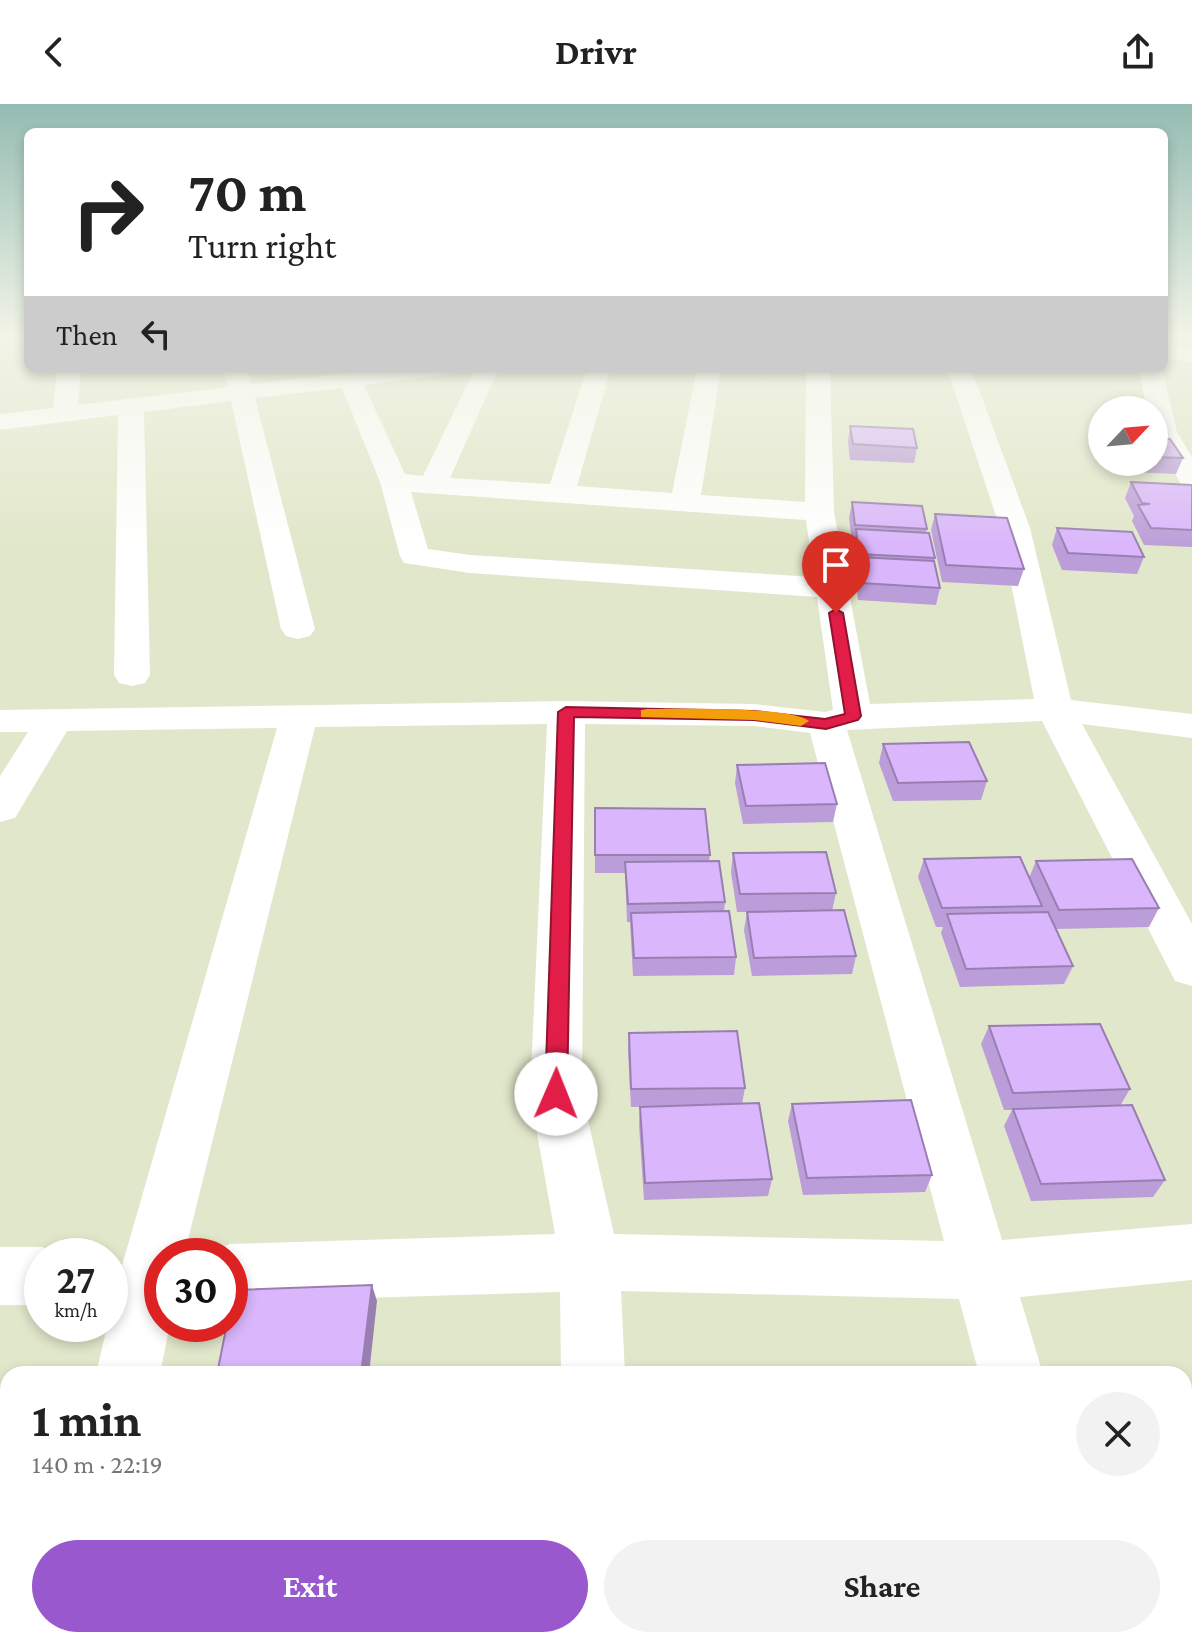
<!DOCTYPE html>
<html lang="en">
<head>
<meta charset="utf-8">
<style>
  :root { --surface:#fff; --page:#f2f2f2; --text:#222; --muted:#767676; --accent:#9958ce }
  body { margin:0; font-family:"Crimson Pro",serif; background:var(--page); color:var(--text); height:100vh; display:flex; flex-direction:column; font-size:30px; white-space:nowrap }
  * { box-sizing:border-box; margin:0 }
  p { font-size:26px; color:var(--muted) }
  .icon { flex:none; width:44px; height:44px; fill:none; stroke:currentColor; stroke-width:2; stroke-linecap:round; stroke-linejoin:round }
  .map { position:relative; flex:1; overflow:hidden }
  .details { position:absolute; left:0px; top:1262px; width:1192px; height:282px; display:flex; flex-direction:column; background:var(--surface); border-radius:24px 24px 0 0; box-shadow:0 4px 12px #0003 }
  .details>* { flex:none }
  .guide { position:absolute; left:24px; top:24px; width:1144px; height:244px; border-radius:12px; box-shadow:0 4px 12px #0003; background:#fff; color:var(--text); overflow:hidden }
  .needle { width:52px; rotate:64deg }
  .controls { position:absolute; left:1088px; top:292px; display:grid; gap:16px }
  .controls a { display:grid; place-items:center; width:80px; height:80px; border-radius:50%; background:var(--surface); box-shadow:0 4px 12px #0003; font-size:40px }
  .speed { position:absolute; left:24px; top:1134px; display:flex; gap:16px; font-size:40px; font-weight:700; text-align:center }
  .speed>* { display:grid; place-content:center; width:104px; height:104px; border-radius:50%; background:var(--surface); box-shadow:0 4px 12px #0003; line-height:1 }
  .speed small { font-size:20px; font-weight:400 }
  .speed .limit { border:12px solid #d22; background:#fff; color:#111 }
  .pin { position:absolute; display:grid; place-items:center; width:68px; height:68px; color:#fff; margin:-82px -34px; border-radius:50% 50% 50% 0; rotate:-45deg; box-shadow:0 0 8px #0007 }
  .pin .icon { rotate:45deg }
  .me { position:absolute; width:88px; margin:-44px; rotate:1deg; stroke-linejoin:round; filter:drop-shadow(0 0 6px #0008) }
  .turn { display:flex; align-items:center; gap:28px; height:168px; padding:0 32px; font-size:36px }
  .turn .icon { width:104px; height:104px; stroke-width:2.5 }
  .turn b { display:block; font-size:56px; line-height:68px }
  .then { display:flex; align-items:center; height:76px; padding:0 32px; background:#0003; gap:16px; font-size:30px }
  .round { display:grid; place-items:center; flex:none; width:84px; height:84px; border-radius:42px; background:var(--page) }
  .headline { display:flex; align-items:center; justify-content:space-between; height:136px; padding:0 32px }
  h1 { font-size:48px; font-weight:700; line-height:60px }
  .cta { display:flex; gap:16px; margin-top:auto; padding:16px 32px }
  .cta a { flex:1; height:92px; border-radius:48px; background:var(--accent); color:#fff; font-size:32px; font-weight:700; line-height:92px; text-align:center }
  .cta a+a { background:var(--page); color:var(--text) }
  header { display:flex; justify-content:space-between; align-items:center; height:104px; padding:0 32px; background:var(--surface); font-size:36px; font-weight:700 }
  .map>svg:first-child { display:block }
</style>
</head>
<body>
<header><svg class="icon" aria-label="back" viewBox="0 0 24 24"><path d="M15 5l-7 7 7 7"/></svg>Drivr<svg class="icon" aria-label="share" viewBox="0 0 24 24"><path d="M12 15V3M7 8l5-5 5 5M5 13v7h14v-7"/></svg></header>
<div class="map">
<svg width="1192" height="1543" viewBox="0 0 1192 1543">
  <rect width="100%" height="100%" fill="#e1e7ca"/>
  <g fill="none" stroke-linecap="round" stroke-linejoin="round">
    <path fill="#fff" fill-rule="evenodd" d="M 57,264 L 81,264 L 78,301 L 228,283 L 223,264 L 247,264 L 251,280 L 386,264 L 456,264 L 452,269 L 444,271 L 364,281 L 405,370 L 423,372 L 475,264 L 499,264 L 450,374 L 550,380 L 587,264 L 611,264 L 577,382 L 672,389 L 697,264 L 721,264 L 701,391 L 805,398 L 806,264 L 830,264 L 834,408 L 870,600 L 1034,595 L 1000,424 L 947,264 L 971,264 L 1030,424 L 1071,596 L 1192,610 L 1192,634 L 1082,620 L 1192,820 L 1192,882 L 1175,877 L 1042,617 L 847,626 L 1002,1136 L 1192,1120 L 1192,1176 L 1020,1193 L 1043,1270 L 979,1270 L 959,1195 L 621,1187 L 625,1270 L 561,1270 L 560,1188 L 230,1198 L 230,1152 L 207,1152 L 209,1148 L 230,1140 L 555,1130 L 530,990 L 547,620 L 315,623 L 184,1152 L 162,1152 L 162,1220 L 170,1220 L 160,1270 L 96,1270 L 119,1172 L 277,624 L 67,627 L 15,714 L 0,718 L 0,672 L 28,628 L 0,628 L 0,606 L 566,597 L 754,600 L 825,608 L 833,606 L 817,493 L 470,469 L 404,459 L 400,452 L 380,378 L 342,284 L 255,294 L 315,525 L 310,532 L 298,535 L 286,532 L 281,525 L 231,297 L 144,308 L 150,571 L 145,579 L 132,582 L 119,579 L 114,571 L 118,311 L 0,326 L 0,310 L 53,304 ZM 411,388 L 806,416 L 814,473 L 470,451 L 428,445 ZM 585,620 L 754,622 L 810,629 L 944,1137 L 614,1130 L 582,990 Z
      M 1138,264 L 1162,264 L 1177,328 L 1192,353 L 1192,384 L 1182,382 L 1154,333 L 1154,306 L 1147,306 Z
      M 0,1143 L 42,1143 L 63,1151 L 42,1152 L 42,1201 L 0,1201 Z
      M 35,1536 L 111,1536 L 110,1543 L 34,1543 Z
      M 563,1536 L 639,1536 L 640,1543 L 564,1543 Z
      M 1047,1536 L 1123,1536 L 1125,1543 L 1049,1543 Z"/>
    <path fill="#fff" fill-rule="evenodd" d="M 1164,240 L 1192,244 L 1192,258 L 1164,254 Z"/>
  </g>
  <path fill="#bb9dd9" d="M 850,322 L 917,344 L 914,359 L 850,356 L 848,338 Z
    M 1154,334 L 1183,354 L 1176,370 L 1110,367 L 1106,358 L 1154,358 Z
    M 1131,378 L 1192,381 L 1192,443 L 1144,441 L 1132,417 L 1134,412 L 1125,394 Z
    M 852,398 L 927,425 L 926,428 L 935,454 L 934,457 L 940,484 L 936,501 L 858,496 L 855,469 L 856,465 L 853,441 L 854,438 L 852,438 L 849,414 Z
    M 935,410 L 1024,465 L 1018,482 L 942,478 L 931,426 Z
    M 1057,424 L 1144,453 L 1137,470 L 1062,466 L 1052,441 Z
    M 883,640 L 987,677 L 981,696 L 893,697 L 879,659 Z
    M 737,661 L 837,700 L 833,718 L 743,720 L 735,679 Z
    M 595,704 L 710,751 L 709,757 L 725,798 L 724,807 L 736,853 L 734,871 L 633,872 L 630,818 L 627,818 L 625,769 L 595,769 Z
    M 733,749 L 836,789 L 832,807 L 856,852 L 852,870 L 752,872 L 744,826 L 747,808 L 737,808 L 731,768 Z
    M 924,755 L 1029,774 L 1036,757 L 1159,804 L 1149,823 L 1056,825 L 1073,862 L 1064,880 L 960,883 L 941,829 L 943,823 L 936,823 L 918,773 Z
    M 989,922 L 1130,985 L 1120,1002 L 1165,1076 L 1153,1093 L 1031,1097 L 1004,1022 L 1012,1006 L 1004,1006 L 981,940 Z
    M 629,929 L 745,984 L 742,1000 L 772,1075 L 768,1092 L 644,1096 L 639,1021 L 640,1003 L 672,1002 L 631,1003 L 628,947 Z
    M 792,1000 L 932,1071 L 925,1088 L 803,1091 L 788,1017 Z"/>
  <path fill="#997fb0" d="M 372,1181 L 377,1197 L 369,1270 L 361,1270 Z"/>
  <path fill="#dab6fc" stroke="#997fb0" stroke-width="2" d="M 850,322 L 913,325 L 917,344 L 853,340 Z
    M 1154,334 L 1170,335 L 1183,354 L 1154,353 Z
    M 1131,378 L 1192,381 L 1192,426 L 1151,424 L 1138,401 L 1150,400 L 1142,399 Z
    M 852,398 L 922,402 L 927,425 L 855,421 Z
    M 935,410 L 1007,414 L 1024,465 L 946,461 Z
    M 1057,424 L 1132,428 L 1144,453 L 1068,449 Z
    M 856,425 L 929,429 L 935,454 L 859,450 Z
    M 858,453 L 934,457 L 940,484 L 862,479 Z
    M 969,638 L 987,677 L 898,679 L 883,640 Z
    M 825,659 L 837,700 L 746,702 L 737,661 Z
    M 595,704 L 705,705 L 710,751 L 595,751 Z
    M 826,748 L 836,789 L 740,790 L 733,749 Z
    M 1020,753 L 1042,802 L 942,804 L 924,755 Z
    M 1132,755 L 1159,804 L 1059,806 L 1036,757 Z
    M 719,757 L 725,798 L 628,800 L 625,758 Z
    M 844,806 L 856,852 L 754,854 L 747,808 Z
    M 729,807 L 736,853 L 634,854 L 631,809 Z
    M 1048,808 L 1073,862 L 966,865 L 947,810 Z
    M 1100,920 L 1130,985 L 1013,989 L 989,922 Z
    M 737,927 L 745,984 L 631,985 L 629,929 Z
    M 911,996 L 932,1071 L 807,1074 L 792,1000 Z
    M 759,999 L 772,1075 L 645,1079 L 640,1003 Z
    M 1132,1001 L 1165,1076 L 1041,1080 L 1013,1005 Z
    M 372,1181 L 361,1270 L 217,1270 L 227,1220 L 230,1220 L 230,1206 L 234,1186 Z"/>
  <linearGradient id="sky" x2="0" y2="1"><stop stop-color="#94bcb2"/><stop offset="0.52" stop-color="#f2f4e7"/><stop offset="1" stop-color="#f2f4e7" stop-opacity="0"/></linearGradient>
  <rect width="1192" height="446" fill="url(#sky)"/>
  <path fill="#e11d48" stroke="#92132f" stroke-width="2" d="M 836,505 L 843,509 L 861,612 L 858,616 L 826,625 L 754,616 L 574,613 L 567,990 L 564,997 L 556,999 L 548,997 L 545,990 L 558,608 L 566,603 L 754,607 L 825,615 L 845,610 L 829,509 Z"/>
  <path fill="#f59e0b" d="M 647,605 C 676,605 791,602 809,617 L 801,622 L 754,616 L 641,613 L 641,606 Z"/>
</svg>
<div class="controls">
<a><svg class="needle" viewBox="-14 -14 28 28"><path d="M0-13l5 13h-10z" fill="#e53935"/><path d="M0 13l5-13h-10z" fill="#767676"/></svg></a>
</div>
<div class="speed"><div>27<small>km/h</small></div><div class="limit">30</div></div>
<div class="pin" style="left:836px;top:509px;background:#d93025"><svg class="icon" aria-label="arrive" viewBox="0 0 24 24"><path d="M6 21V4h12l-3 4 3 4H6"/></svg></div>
<svg class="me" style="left:556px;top:990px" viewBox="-20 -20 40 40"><circle r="19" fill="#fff"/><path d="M0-13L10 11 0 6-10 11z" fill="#e11d48"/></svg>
<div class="guide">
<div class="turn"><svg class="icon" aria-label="right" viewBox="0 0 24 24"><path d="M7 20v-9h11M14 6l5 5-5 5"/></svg><div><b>70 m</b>Turn right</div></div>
<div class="then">Then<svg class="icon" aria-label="left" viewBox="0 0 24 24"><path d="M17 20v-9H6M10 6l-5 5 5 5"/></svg></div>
</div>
<section class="details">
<div class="headline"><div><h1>1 min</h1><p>140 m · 22:19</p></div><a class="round"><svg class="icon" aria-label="close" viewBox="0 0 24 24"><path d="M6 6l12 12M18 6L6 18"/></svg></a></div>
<div class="cta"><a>Exit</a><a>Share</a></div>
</section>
</div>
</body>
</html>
